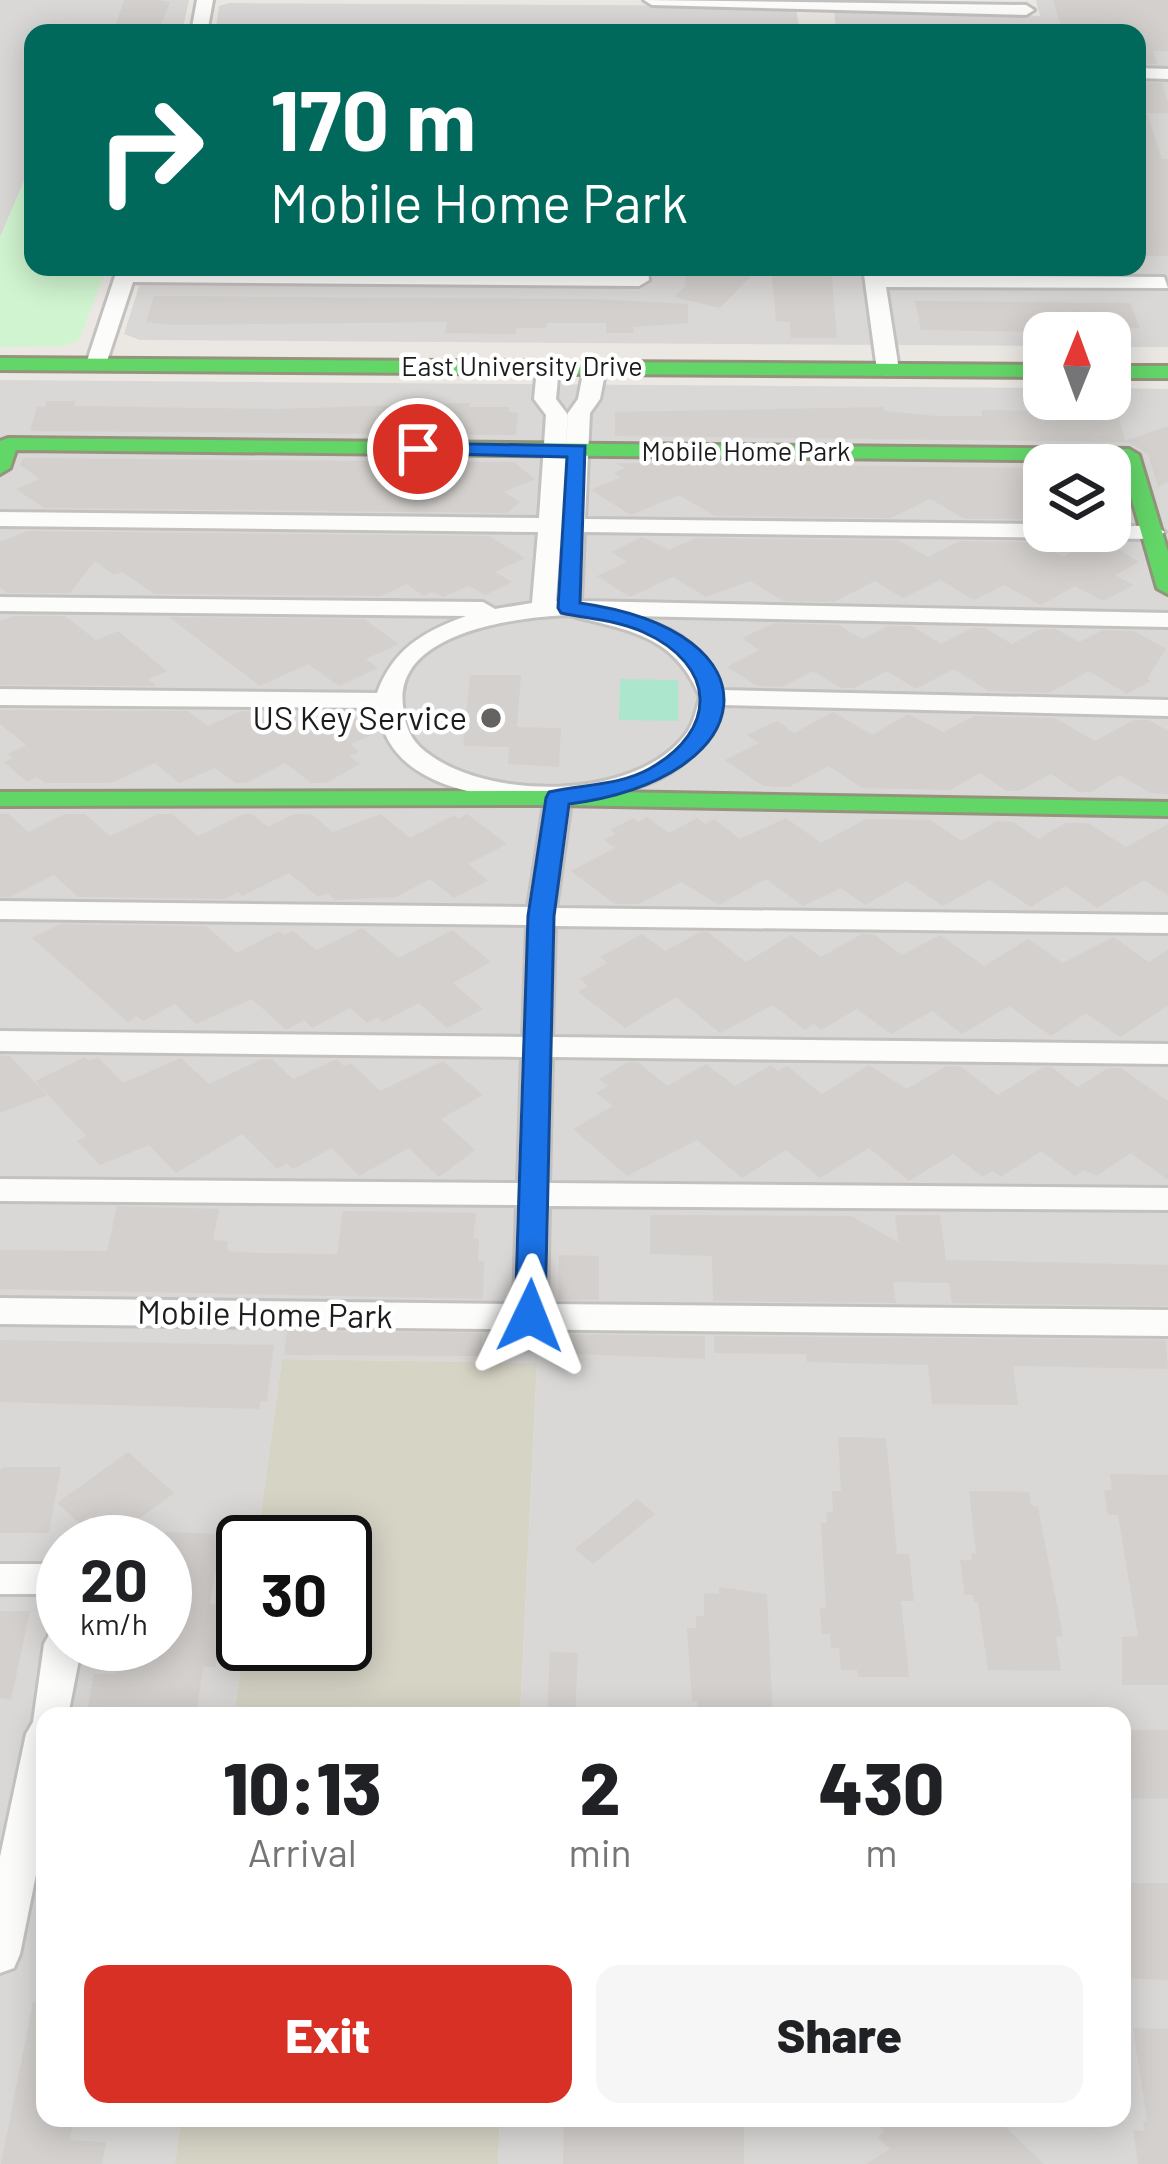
<!DOCTYPE html>
<html lang="en">
<head>
<meta charset="utf-8">
<style>
  :root { --surface:#fff; --page:#f6f6f6; --text:#202124; --muted:#757577; --accent:#d93025 }
  body { margin:0; font-family:Barlow,sans-serif; background:var(--page); color:var(--text); height:100vh; display:flex; flex-direction:column; font-size:45px; white-space:nowrap }
  * { box-sizing:border-box; margin:0 }
  p { font-size:39px; color:var(--muted) }
  .icon { flex:none; width:66px; height:66px; fill:none; stroke:currentColor; stroke-width:2; stroke-linecap:round; stroke-linejoin:round }
  .map { position:relative; flex:1; overflow:hidden }
  .details { position:absolute; left:36px; top:1707px; width:1095px; height:420px; display:flex; flex-direction:column; background:var(--surface); border-radius:24px; box-shadow:0 6px 30px #0003 }
  .details>* { flex:none }
  .top-card { position:absolute; left:24px; top:24px; width:1122px; height:252px; border-radius:24px; box-shadow:0 6px 30px #0003; background:#00695c; color:#fff; overflow:hidden }
  .needle { width:78px; rotate:1deg }
  .fabs { position:absolute; left:1023px; top:312px; display:grid; gap:24px }
  .fabs a { display:grid; place-items:center; width:108px; height:108px; border-radius:24px; background:var(--surface); box-shadow:0 6px 30px #0003; font-size:60px }
  .speed { position:absolute; left:36px; top:1515px; display:flex; gap:24px; font-size:60px; font-weight:700; text-align:center }
  .speed>* { display:grid; place-content:center; width:156px; height:156px; border-radius:50%; background:var(--surface); box-shadow:0 6px 30px #0003; line-height:1 }
  .speed small { font-size:30px; font-weight:400 }
  .speed .limit { border:6px solid #111; border-radius:18px; background:#fff; color:#111 }
  .pin { position:absolute; display:grid; place-items:center; width:102px; height:102px; color:#fff; margin:-51px; border:6px solid #fff; border-radius:50%; box-shadow:0 3px 12px #0007 }
  .me { position:absolute; width:132px; margin:-66px; rotate:2deg; stroke-linejoin:round; filter:drop-shadow(0 0 9px #0008) }
  .turn { display:flex; align-items:center; gap:42px; height:252px; padding:0 48px; font-size:54px }
  .turn .icon { width:156px; height:156px; stroke-width:2.5 }
  .turn b { display:block; font-size:84px; line-height:102px }
  .eta { display:flex; justify-content:space-evenly; align-items:center; height:204px; text-align:center }
  .eta b { font-size:72px; font-weight:800; line-height:84px }
  .action { display:flex; gap:24px; margin-top:auto; padding:24px 48px }
  .action a { flex:1; height:138px; border-radius:24px; background:var(--accent); color:#fff; font-size:48px; font-weight:800; line-height:138px; text-align:center }
  .action a+a { background:var(--page); color:var(--text) }
  .map>svg:first-child { display:block }
</style>
</head>
<body>
<div class="map">
<svg width="1168" height="2164" viewBox="0 0 1168 2164">
  <rect width="100%" height="100%" fill="#ebe8e4"/>
  <path fill="#dad8d6" fill-rule="evenodd" d="M 0,0 L 189,0 L 182,33 L 33,33 L 33,161 L 0,237 Z
    M 1036,0 L 1168,0 L 1168,347 L 1110,347 L 1110,333 L 1044,333 L 1044,346 L 140,340 L 124,334 L 145,267 L 1137,267 L 1137,33 L 836,33 L 834,7 L 1040,16 Z
    M 229,3 L 786,6 L 796,8 L 800,33 L 215,33 L 219,6 Z
    M 0,380 L 1044,388 L 1044,399 L 1110,399 L 1110,388 L 1168,389 L 1168,2164 L 498,2164 L 500,2118 L 1122,2118 L 1122,1716 L 520,1716 L 537,1363 L 282,1359 L 257,1542 L 243,1542 L 244,1644 L 234,1716 L 45,1716 L 45,2118 L 181,2118 L 175,2164 L 0,2164 ZM 1044,465 L 1110,465 L 1110,531 L 1044,531 ZM 63,1542 L 165,1542 L 165,1644 L 63,1644 Z"/>
  <path fill="#d5d4c5" d="M 282,1359 L 537,1363 L 520,1716 L 234,1716 L 244,1644 L 345,1644 L 345,1542 L 257,1542 Z
    M 181,2118 L 500,2118 L 498,2164 L 175,2164 Z"/>
  <path fill="#d0f4cf" d="M 33,161 L 33,267 L 107,267 L 79,340 L 64,346 L 0,347 L 0,237 Z"/>
  <path fill="#ace6cc" d="M 620,679 L 678,680 L 678,721 L 619,720 Z"/>
  <path fill="#d3d0cd" d="M 124,0 L 158,0 L 170,2 L 160,27 L 115,27 Z
    M 1053,0 L 1168,0 L 1168,51 L 1153,51 L 1157,64 L 1137,64 L 1137,33 L 1063,33 Z
    M 1137,82 L 1162,83 L 1168,103 L 1168,113 L 1147,113 L 1162,159 L 1168,159 L 1168,256 L 1137,256 Z
    M 771,267 L 831,267 L 837,338 L 791,338 L 790,322 L 776,321 Z
    M 686,269 L 757,270 L 720,308 L 674,297 L 685,286 Z
    M 154,296 L 592,299 L 688,304 L 688,323 L 633,327 L 634,333 L 606,333 L 606,323 L 547,323 L 546,328 L 516,328 L 516,334 L 445,333 L 447,322 L 173,325 L 146,322 Z
    M 915,301 L 1130,303 L 1140,328 L 1100,328 L 1102,333 L 921,330 Z
    M 47,401 L 75,401 L 74,406 L 275,409 L 470,403 L 470,407 L 509,407 L 509,412 L 518,413 L 516,435 L 30,431 L 37,407 L 45,407 Z
    M 884,407 L 884,411 L 935,416 L 982,416 L 982,410 L 1105,412 L 1107,416 L 1119,416 L 1125,441 L 1168,426 L 1168,482 L 1158,487 L 1148,454 L 1129,442 L 615,436 L 615,412 Z
    M 23,458 L 514,462 L 535,479 L 504,492 L 520,502 L 507,513 L 44,508 L 16,489 L 40,479 L 20,465 Z
    M 616,463 L 1044,468 L 1044,515 L 1035,519 L 965,519 L 930,499 L 891,518 L 715,516 L 679,495 L 631,515 L 591,490 L 621,477 L 614,473 L 625,468 Z
    M 27,531 L 489,536 L 525,558 L 495,572 L 512,582 L 485,595 L 469,586 L 443,597 L 432,592 L 424,596 L 407,584 L 381,596 L 154,594 L 122,572 L 114,575 L 95,561 L 70,593 L 7,593 L 0,587 L 0,542 Z
    M 642,537 L 669,550 L 696,538 L 898,540 L 928,557 L 960,541 L 1036,542 L 1063,557 L 1090,543 L 1109,543 L 1139,562 L 1115,575 L 1134,585 L 1103,601 L 1075,586 L 1041,605 L 1004,585 L 974,600 L 940,580 L 903,598 L 875,581 L 834,602 L 783,601 L 750,581 L 706,597 L 673,577 L 630,597 L 597,576 L 627,562 L 611,552 Z
    M 13,616 L 65,616 L 96,640 L 118,631 L 167,671 L 148,679 L 157,686 L 0,685 L 0,621 Z
    M 169,617 L 364,619 L 399,644 L 366,659 L 378,668 L 339,686 L 308,664 L 260,686 Z
    M 774,623 L 839,625 L 862,639 L 888,626 L 912,626 L 941,644 L 972,628 L 985,628 L 1012,644 L 1040,629 L 1056,629 L 1079,642 L 1103,630 L 1134,631 L 1166,649 L 1147,679 L 1151,681 L 1127,694 L 1089,671 L 1049,693 L 988,691 L 954,669 L 916,689 L 887,671 L 854,688 L 841,688 L 813,671 L 782,687 L 757,686 L 727,667 L 759,650 L 742,638 Z
    M 470,675 L 521,675 L 517,727 L 561,728 L 559,767 L 508,764 L 509,747 L 463,746 Z
    M 0,710 L 188,711 L 208,726 L 241,711 L 255,712 L 285,734 L 347,712 L 374,734 L 350,744 L 359,752 L 349,756 L 360,764 L 326,783 L 311,783 L 285,763 L 246,783 L 236,783 L 215,768 L 179,783 L 155,763 L 111,783 L 45,783 L 37,777 L 27,782 L 4,762 L 13,758 L 8,754 L 26,745 L 0,724 Z
    M 833,712 L 872,735 L 908,714 L 944,732 L 974,716 L 1055,718 L 1095,741 L 1134,720 L 1149,720 L 1168,731 L 1168,794 L 1151,793 L 1119,775 L 1091,792 L 1079,792 L 1051,774 L 1019,791 L 1007,791 L 980,773 L 950,790 L 862,788 L 829,766 L 789,787 L 763,786 L 725,760 L 759,743 L 747,735 L 777,721 L 794,733 Z
    M 0,814 L 9,814 L 28,832 L 65,814 L 85,814 L 110,836 L 158,814 L 172,814 L 198,836 L 244,814 L 252,814 L 268,827 L 294,814 L 311,814 L 333,832 L 381,814 L 410,838 L 454,815 L 459,819 L 467,814 L 507,844 L 468,864 L 488,881 L 454,898 L 430,879 L 396,897 L 335,900 L 327,893 L 318,897 L 289,873 L 242,896 L 238,892 L 225,899 L 78,897 L 54,875 L 10,897 L 0,897 Z
    M 647,817 L 669,833 L 697,818 L 705,824 L 714,819 L 740,839 L 786,818 L 821,843 L 866,819 L 930,820 L 962,841 L 997,821 L 1013,822 L 1038,839 L 1065,823 L 1088,823 L 1126,847 L 1168,824 L 1168,895 L 1144,880 L 1097,908 L 1065,886 L 1031,907 L 989,880 L 943,906 L 907,881 L 865,905 L 841,888 L 803,906 L 766,879 L 719,905 L 681,882 L 639,904 L 615,904 L 571,871 L 615,848 L 604,840 L 616,834 L 610,830 L 633,818 L 639,822 Z
    M 60,924 L 206,926 L 237,953 L 279,931 L 284,935 L 293,931 L 316,950 L 362,928 L 399,958 L 452,930 L 491,962 L 453,983 L 483,1009 L 447,1028 L 419,1003 L 383,1022 L 378,1017 L 367,1023 L 350,1008 L 312,1028 L 304,1020 L 286,1030 L 252,999 L 196,1024 L 175,1004 L 143,1021 L 137,1016 L 128,1022 L 32,938 Z
    M 700,932 L 708,932 L 746,962 L 791,935 L 821,957 L 862,934 L 873,934 L 902,955 L 940,935 L 984,966 L 1028,939 L 1063,963 L 1113,937 L 1149,962 L 1168,950 L 1168,1006 L 1120,1037 L 1086,1013 L 1051,1036 L 1009,1006 L 962,1034 L 932,1011 L 891,1034 L 857,1009 L 821,1030 L 814,1024 L 805,1030 L 773,1005 L 720,1033 L 676,997 L 625,1028 L 578,992 L 588,986 L 580,979 L 607,963 L 600,957 L 642,934 L 665,951 Z
    M 0,1055 L 10,1056 L 47,1095 L 0,1113 Z
    M 85,1057 L 89,1061 L 98,1057 L 123,1083 L 181,1058 L 209,1084 L 262,1059 L 272,1059 L 293,1079 L 337,1059 L 344,1066 L 351,1063 L 380,1091 L 443,1061 L 483,1095 L 441,1119 L 475,1150 L 439,1177 L 409,1148 L 359,1176 L 332,1148 L 293,1169 L 287,1163 L 277,1169 L 242,1134 L 176,1173 L 149,1145 L 100,1165 L 77,1141 L 86,1136 L 35,1081 Z
    M 628,1062 L 638,1062 L 667,1086 L 706,1064 L 735,1086 L 771,1065 L 778,1071 L 787,1066 L 822,1094 L 869,1065 L 907,1089 L 946,1066 L 960,1066 L 998,1095 L 1043,1067 L 1051,1067 L 1078,1087 L 1108,1068 L 1121,1068 L 1168,1101 L 1168,1180 L 1131,1153 L 1097,1176 L 1084,1170 L 1075,1176 L 1041,1151 L 1001,1177 L 993,1171 L 983,1177 L 953,1154 L 909,1181 L 869,1148 L 820,1178 L 786,1150 L 742,1178 L 697,1140 L 627,1176 L 573,1129 L 613,1106 L 596,1093 L 608,1086 L 599,1079 Z
    M 117,1206 L 219,1209 L 213,1240 L 228,1241 L 227,1251 L 252,1253 L 337,1254 L 343,1211 L 476,1213 L 473,1238 L 479,1239 L 478,1261 L 484,1261 L 483,1299 L 0,1289 L 0,1250 L 107,1251 Z
    M 650,1215 L 851,1216 L 898,1242 L 895,1215 L 940,1215 L 946,1260 L 1168,1265 L 1168,1306 L 952,1303 L 949,1283 L 893,1282 L 896,1303 L 713,1301 L 712,1256 L 650,1254 Z
    M 559,1255 L 599,1256 L 599,1300 L 558,1300 Z
    M 287,1331 L 482,1333 L 481,1356 L 284,1355 Z
    M 551,1334 L 705,1336 L 705,1359 L 550,1353 Z
    M 714,1336 L 1166,1340 L 1168,1369 L 1013,1366 L 1018,1405 L 932,1404 L 928,1365 L 807,1362 L 806,1354 L 714,1353 Z
    M 0,1340 L 274,1345 L 267,1401 L 261,1401 L 259,1409 L 0,1402 Z
    M 838,1437 L 886,1438 L 897,1554 L 909,1554 L 914,1601 L 901,1601 L 909,1677 L 858,1677 L 857,1670 L 841,1670 L 839,1648 L 831,1648 L 830,1634 L 822,1634 L 820,1608 L 826,1608 L 821,1523 L 827,1523 L 826,1512 L 833,1512 L 832,1491 L 841,1491 Z
    M 128,1452 L 174,1493 L 108,1542 L 100,1542 L 57,1503 Z
    M 4,1467 L 61,1467 L 49,1533 L 0,1533 L 0,1470 Z
    M 1110,1474 L 1168,1475 L 1168,1685 L 1122,1685 L 1122,1637 L 1138,1636 L 1118,1515 L 1108,1515 L 1104,1490 L 1112,1490 Z
    M 969,1491 L 1029,1492 L 1031,1505 L 1038,1507 L 1063,1636 L 1056,1637 L 1061,1671 L 988,1670 L 978,1602 L 974,1602 L 973,1595 L 965,1595 L 960,1560 L 972,1560 L 971,1554 L 976,1554 Z
    M 637,1499 L 655,1514 L 593,1564 L 575,1549 Z
    M 165,1532 L 222,1534 L 210,1604 L 225,1605 L 216,1667 L 203,1667 L 196,1716 L 86,1716 L 94,1674 L 115,1674 L 121,1644 L 165,1644 Z
    M 719,1587 L 767,1594 L 773,1716 L 697,1716 L 697,1701 L 692,1701 L 687,1628 L 696,1628 L 696,1616 L 704,1616 L 704,1593 L 719,1594 Z
    M 0,1611 L 30,1611 L 11,1700 L 0,1698 Z
    M 550,1652 L 578,1653 L 575,1716 L 547,1716 Z
    M 1122,1730 L 1168,1730 L 1168,1799 L 1122,1798 Z
    M 1122,1883 L 1168,1883 L 1168,1980 L 1122,1978 Z
    M 33,2002 L 45,2004 L 45,2122 L 73,2123 L 70,2140 L 106,2142 L 102,2164 L 1,2164 Z
    M 1133,2028 L 1168,2029 L 1168,2164 L 1138,2164 L 1133,2130 L 1144,2131 L 1143,2121 L 1147,2121 Z
    M 564,2118 L 744,2119 L 744,2164 L 563,2164 Z
    M 872,2118 L 975,2118 L 987,2128 L 997,2119 L 1044,2164 L 866,2164 L 890,2149 L 878,2138 L 884,2130 Z"/>
  <g fill="none" stroke-linecap="round" stroke-linejoin="round">
    <g stroke="#c3c2c0" stroke-width="6">
      <path id="street" d="M 197,0 L 213,0 L 207,33 L 191,33 Z
        M 644,0 L 1026,5 L 1034,10 L 1026,15 L 652,5 Z
        M 1137,68 L 1168,69 L 1168,79 L 1137,78 Z
        M 118,267 L 629,274 L 628,267 L 648,267 L 649,280 L 639,286 L 133,282 L 106,364 L 89,368 L 86,364 Z
        M 863,267 L 883,267 L 884,275 L 1164,277 L 1168,288 L 886,287 L 899,370 L 888,376 L 877,370 Z
        M 548,362 L 559,368 L 556,399 L 568,415 L 561,518 L 568,413 L 578,399 L 584,368 L 595,362 L 606,368 L 600,399 L 590,413 L 585,519 L 1044,524 L 1044,531 L 1153,525 L 1165,532 L 1153,539 L 584,532 L 581,601 L 1168,613 L 1168,627 L 630,616 C 676,628 704,645 722,690 L 1168,700 L 1168,716 L 723,705 C 700,775 638,793 571,801 L 556,908 L 1168,915 L 1168,933 L 555,926 L 552,1037 L 1168,1044 L 1168,1064 L 552,1057 L 549,1183 L 1168,1188 L 1168,1210 L 549,1206 L 547,1304 L 1168,1310 L 1168,1336 L 0,1324 L 0,1298 L 514,1304 L 517,1205 L 0,1201 L 0,1179 L 518,1183 L 522,1057 L 0,1051 L 0,1031 L 523,1037 L 527,925 L 0,919 L 0,901 L 528,907 L 544,804 C 481,795 388,788 378,708 L 0,705 L 0,689 L 377,693 C 393,649 423,632 466,616 L 0,611 L 0,597 L 483,602 L 495,609 L 532,603 L 538,532 L 0,526 L 0,512 L 539,518 L 546,415 L 534,399 L 537,368 ZM 561,532 L 557,601 L 556,601 ZM 569,615 C 629,631 674,634 700,697 C 697,707 694,722 688,731 C 639,803 480,802 420,747 C 408,735 405,723 403,706 C 394,632 517,617 569,615 Z
        M 0,1564 L 63,1564 L 63,1594 L 0,1594 Z
        M 63,1628 L 63,1644 L 82,1644 L 68,1716 L 45,1716 L 45,1830 L 20,1954 L 14,1968 L 0,1973 L 0,1857 L 26,1734 L 33,1722 L 44,1644 L 50,1633 Z"/>
    </g>
    <g stroke="#94947c" stroke-width="6">
      <path id="fast" d="M 0,358 L 1044,365 L 1044,377 L 0,370 Z
        M 1110,366 L 1168,366 L 1168,378 L 1110,378 Z
        M 8,438 L 1129,449 L 1139,455 L 1168,552 L 1168,594 L 1157,588 L 1121,461 L 16,450 L 10,468 L 0,474 L 0,441 Z
        M 558,791 L 1168,802 L 1168,816 L 558,805 L 0,806 L 0,792 Z"/>
    </g>
    <use href="#street" fill="#fcfcfb" fill-rule="evenodd"/>
    <use href="#fast" fill="#63d668" fill-rule="evenodd"/>
  </g>
  <path fill="#1a73e8" stroke="#114b97" stroke-width="3" d="M 418,443 L 585,446 L 580,603 C 783,632 764,778 569,804 L 554,916 L 545,1316 L 541,1324 L 520,1324 L 515,1316 L 528,916 L 546,798 L 549,792 C 583,784 618,786 649,769 C 719,730 717,665 643,632 C 616,620 589,619 561,613 L 558,608 L 567,457 L 411,453 L 411,445 Z"/>
  <circle fill="#646362" stroke="#fff" stroke-width="4.5" cx="491" cy="718" r="12"/>
  <g text-anchor="middle" stroke-width="9" stroke-linejoin="round" paint-order="stroke">
    <g font-size="27" fill="#1c1c1c" stroke="#fff">
      <text x="522" y="376">East University Drive</text>
      <text x="746" y="461">Mobile Home Park</text>
    </g>
    <g font-size="33" fill="#1c1c1c" stroke="#fff" text-anchor="end">
      <text x="467" y="730">US Key Service</text>
    </g>
    <g font-size="33" fill="#1c1c1c" stroke="#fff">
      <text transform="translate(265 1314) rotate(1)" y="12">Mobile Home Park</text>
    </g>
  </g>
</svg>
<div class="fabs">
<a><svg class="needle" viewBox="-14 -14 28 28"><path d="M0-13l5 13h-10z" fill="#e53935"/><path d="M0 13l5-13h-10z" fill="#757577"/></svg></a>
<a><svg class="icon" aria-label="layers" viewBox="0 0 24 24"><path d="M12 4l9 5-9 5-9-5zM3 14l9 5 9-5"/></svg></a>
</div>
<div class="speed"><div>20<small>km/h</small></div><div class="limit">30</div></div>
<div class="pin" style="left:418px;top:449px;background:#d93025"><svg class="icon" aria-label="arrive" viewBox="0 0 24 24"><path d="M6 21V4h12l-3 4 3 4H6"/></svg></div>
<svg class="me" style="left:530px;top:1316px" viewBox="-20 -20 40 40"><path d="M0-17L14 15 0 8-14 15z" fill="#1a73e8" stroke="#fff" stroke-width="4"/></svg>
<div class="top-card">
<div class="turn"><svg class="icon" aria-label="right" viewBox="0 0 24 24"><path d="M7 20v-9h11M14 6l5 5-5 5"/></svg><div><b>170 m</b>Mobile Home Park</div></div>
</div>
<section class="details">
<div class="eta">
<div><b>10:13</b><p>Arrival</p></div>
<div><b>2</b><p>min</p></div>
<div><b>430</b><p>m</p></div>
</div>
<div class="action"><a>Exit</a><a>Share</a></div>
</section>
</div>
</body>
</html>
